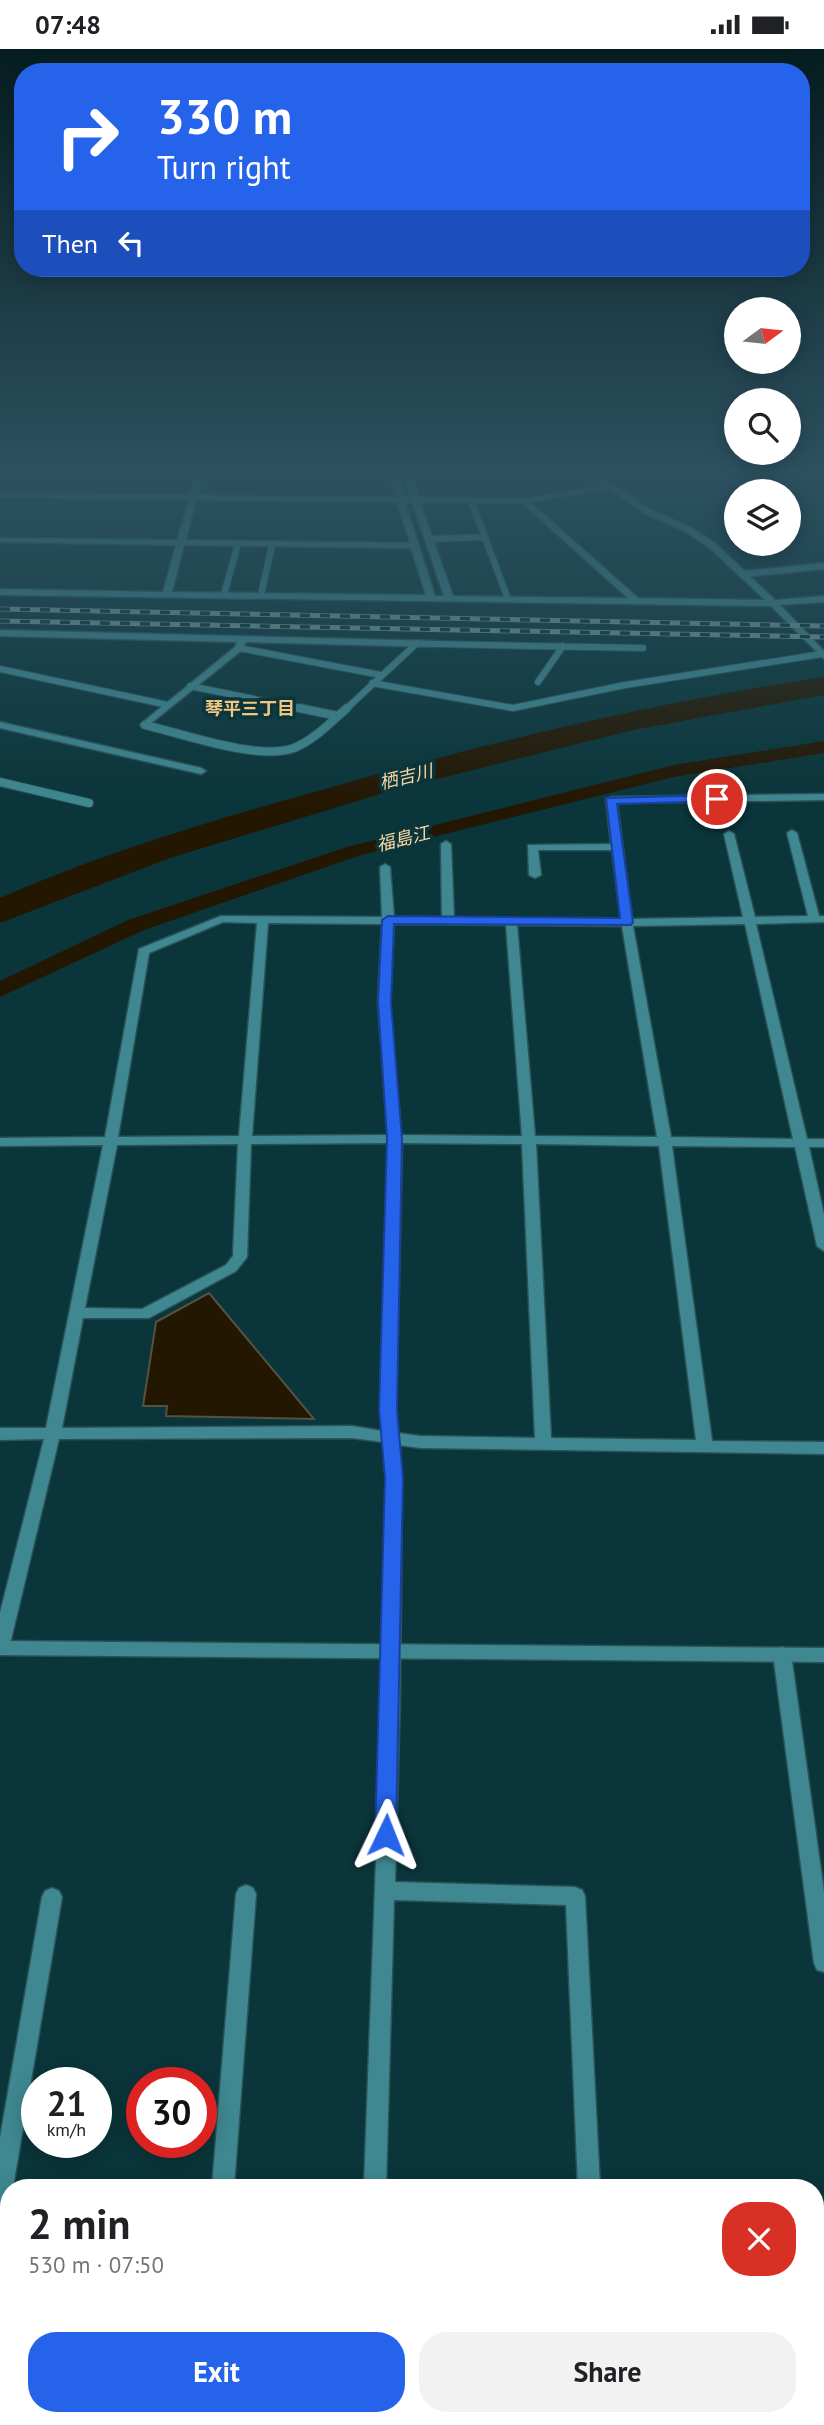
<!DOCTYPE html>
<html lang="en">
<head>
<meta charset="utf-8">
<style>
  :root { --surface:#fff; --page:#f2f2f2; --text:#202124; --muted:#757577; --accent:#2563eb }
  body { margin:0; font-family:"PT Sans","Noto Sans JP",sans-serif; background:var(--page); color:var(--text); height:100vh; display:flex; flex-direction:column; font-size:26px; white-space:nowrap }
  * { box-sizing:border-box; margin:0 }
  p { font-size:23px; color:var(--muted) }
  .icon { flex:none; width:38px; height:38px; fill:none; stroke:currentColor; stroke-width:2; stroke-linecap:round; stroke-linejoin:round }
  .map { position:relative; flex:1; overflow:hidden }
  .drawer { position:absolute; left:0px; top:2130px; width:824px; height:247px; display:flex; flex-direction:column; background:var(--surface); border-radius:28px 28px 0 0; box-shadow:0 4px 18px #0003 }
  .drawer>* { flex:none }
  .guide { position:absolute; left:14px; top:14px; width:796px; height:214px; border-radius:28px; box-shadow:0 4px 18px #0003; background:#2563eb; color:#fff; overflow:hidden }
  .needle { width:46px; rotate:75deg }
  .controls { position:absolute; left:724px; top:248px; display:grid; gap:14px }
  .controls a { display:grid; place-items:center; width:77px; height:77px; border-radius:50%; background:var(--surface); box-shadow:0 4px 18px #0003; font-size:35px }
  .speed { position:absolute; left:21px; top:2018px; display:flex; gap:14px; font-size:35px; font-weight:700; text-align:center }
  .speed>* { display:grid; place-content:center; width:91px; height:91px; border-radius:50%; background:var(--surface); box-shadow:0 4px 18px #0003; line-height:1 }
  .speed small { font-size:18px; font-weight:400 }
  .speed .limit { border:10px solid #d22; background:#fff; color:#111 }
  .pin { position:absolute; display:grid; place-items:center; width:60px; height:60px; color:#fff; margin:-30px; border:4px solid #fff; border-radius:50%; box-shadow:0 2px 7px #0007 }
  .me { position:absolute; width:77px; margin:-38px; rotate:2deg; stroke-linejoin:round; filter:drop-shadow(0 0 5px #0008) }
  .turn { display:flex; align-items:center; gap:24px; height:147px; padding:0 28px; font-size:32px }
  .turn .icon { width:91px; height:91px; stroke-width:2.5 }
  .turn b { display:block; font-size:49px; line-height:60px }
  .then { display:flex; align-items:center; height:66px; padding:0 28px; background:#0003; gap:14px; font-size:26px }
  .round { display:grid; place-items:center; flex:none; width:74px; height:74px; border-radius:28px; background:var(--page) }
  .summary { display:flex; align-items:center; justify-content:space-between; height:119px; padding:0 28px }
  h1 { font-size:42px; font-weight:800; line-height:52px }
  .button { display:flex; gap:14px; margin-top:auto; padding:14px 28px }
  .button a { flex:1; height:80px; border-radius:28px; background:var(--accent); color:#fff; font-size:28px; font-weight:800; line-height:80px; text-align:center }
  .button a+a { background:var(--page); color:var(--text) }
  .status { display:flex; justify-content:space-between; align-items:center; height:49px; padding:0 35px; background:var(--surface); direction:ltr }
  .status svg { height:19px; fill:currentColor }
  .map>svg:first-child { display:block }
</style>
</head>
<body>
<div class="status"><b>07:48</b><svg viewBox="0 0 49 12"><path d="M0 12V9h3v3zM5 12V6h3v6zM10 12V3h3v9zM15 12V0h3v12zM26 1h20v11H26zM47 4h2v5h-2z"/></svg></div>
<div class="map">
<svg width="824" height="2376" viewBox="0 0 824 2376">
  <rect width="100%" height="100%" fill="#0a353a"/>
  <path fill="#241702" stroke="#545243" stroke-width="2" d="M 209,1244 L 314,1370 L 166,1367 L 167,1357 L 143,1357 L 156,1273 Z"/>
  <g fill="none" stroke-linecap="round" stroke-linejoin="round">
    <path fill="#241702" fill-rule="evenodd" d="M 824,692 L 824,704 L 674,728 L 361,806 L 144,881 L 0,948 L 0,932 L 128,871 L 347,798 L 674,716 Z"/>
    <path fill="#241702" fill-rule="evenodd" d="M 824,628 L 824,646 L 633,681 L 393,741 L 170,809 L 0,874 L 0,849 C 107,802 220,769 332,738 C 494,692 657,653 824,628 Z"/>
    <g stroke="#2b5357" stroke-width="8">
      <path id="service-far1" d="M 471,451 L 508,550
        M 428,490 L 486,488
        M 224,545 L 238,495
        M 261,546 L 272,496
        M 437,595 L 643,599
        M 239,599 L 381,626
        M 0,620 L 168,656
        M 538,633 L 563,597
        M 372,634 L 513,659 L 625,636 L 822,605
        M 190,637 L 308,661
        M 345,661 L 417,594"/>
    </g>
    <g stroke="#2b5357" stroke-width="10">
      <path id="service" d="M 299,659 L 338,667 L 347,659
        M 145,676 C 184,685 258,712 294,699 C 311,692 325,679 338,667
        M 0,733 L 89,754"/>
    </g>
    <g stroke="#2b5357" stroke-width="3">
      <path id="minor" d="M 196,423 L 204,423 L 198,446 L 396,448 L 388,423 L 396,423 L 404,448 L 411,448 L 402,423 L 410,423 L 419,448 L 524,450 L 603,436 L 584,423 L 593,423 L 652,461 L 692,479 L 716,495 L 775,551 L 824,547 L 824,553 L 780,556 L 824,602 L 824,610 L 771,557 L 0,546 L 0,540 L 163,543 L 176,496 L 0,493 L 0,489 L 177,491 L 189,451 L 0,448 L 0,444 L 190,446 ZM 609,440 L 646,465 L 686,483 L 710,499 L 765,551 L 638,549 L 530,453 ZM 196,451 L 397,453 L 410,494 L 186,491 ZM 405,453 L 412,453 L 444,547 L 435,547 ZM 420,453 L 522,454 L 628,549 L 453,547 ZM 184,496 L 411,499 L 426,546 L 172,543 Z
        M 811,423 L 820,423 L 824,426 L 824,432 Z
        M 0,581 L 437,592 L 442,595 L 437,598 L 246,593 L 242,601 L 145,679 L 140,676 L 142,674 L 235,598 L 237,593 L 0,587 Z
        M 0,673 L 201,719 L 206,722 L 201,725 L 0,679 Z
        M 824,745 L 824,751 L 617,754 L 632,870 L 743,868 L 724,785 L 729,782 L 734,785 L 755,868 L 808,867 L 787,784 L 792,781 L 797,784 L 819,867 L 824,867 L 824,873 L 756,875 L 807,1090 L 824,1090 L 824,1098 L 809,1098 L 824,1166 L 824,1202 L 817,1197 L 795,1098 L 672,1097 L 712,1392 L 824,1393 L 824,1405 L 420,1399 L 399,1396 L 402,1429 L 400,1647 L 395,1833 L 575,1838 L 582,1841 L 585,1847 L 600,2138 L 578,2138 L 566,1856 L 394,1851 L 386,2138 L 364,2138 L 382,1647 L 386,1429 L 383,1393 L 352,1389 L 59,1390 L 9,1599 L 6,1604 L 0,1606 L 0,1564 L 44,1390 L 0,1391 L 0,1379 L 46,1379 L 103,1096 L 0,1097 L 0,1089 L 105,1088 L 139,900 L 221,867 L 382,868 L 380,818 L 385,815 L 390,818 L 394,868 L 442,869 L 441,795 L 446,792 L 451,795 L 454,869 L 621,871 L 612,801 L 538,801 L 541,826 L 535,829 L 529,826 L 528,796 L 611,795 L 606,751 L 611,748 ZM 223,873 L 257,874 L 239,1087 L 118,1088 L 149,904 ZM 268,874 L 382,875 L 378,953 L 388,1086 L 252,1087 ZM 394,875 L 506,876 L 522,1087 L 401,1086 L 390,953 ZM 745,875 L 793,1090 L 671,1088 L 633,877 ZM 517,876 L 622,877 L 657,1088 L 535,1087 ZM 388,1094 L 380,1361 L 382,1382 L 352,1377 L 62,1379 L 83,1269 L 149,1269 L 236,1222 L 247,1208 L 251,1095 ZM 402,1094 L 522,1095 L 535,1389 L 420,1387 L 398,1384 L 396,1361 ZM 238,1095 L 233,1207 L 226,1216 L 142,1260 L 85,1259 L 117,1096 ZM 536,1095 L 659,1097 L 696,1391 L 551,1389 Z
        M 782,1598 L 788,1600 L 791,1605 L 824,1843 L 824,1923 L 817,1921 L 814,1914 L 773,1605 L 776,1600 Z
        M 246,1836 L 253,1839 L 256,1845 L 234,2138 L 212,2138 L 236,1845 L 239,1839 Z
        M 52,1839 L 59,1842 L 62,1848 L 13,2138 L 9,2138 L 8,2159 L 0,2162 L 0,2089 L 42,1848 L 45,1842 Z
        M 193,2368 L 217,2368 L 216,2376 L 192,2376 Z
        M 356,2368 L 380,2368 L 380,2376 L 356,2376 Z
        M 589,2368 L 613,2368 L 613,2376 L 589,2376 Z"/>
    </g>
    <g stroke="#2b5357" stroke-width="3">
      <path id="tertiary" d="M 824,514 L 824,520 L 745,528 L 741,525 L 745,522 Z
        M 0,1592 L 824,1599 L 824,1613 L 0,1606 Z"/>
    </g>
    <use href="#service-far1" stroke="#3f8891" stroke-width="6"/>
    <use href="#service" stroke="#3f8891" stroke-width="8"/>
    <use href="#minor" fill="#3f8891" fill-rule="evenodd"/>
    <use href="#tertiary" fill="#3f8891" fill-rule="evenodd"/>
    <g stroke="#7d9b9e" stroke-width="5">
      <path id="rail" d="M 0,560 L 824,577
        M 0,572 L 824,588"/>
    </g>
    <use href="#rail" stroke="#0a353a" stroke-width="3.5" stroke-dasharray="10" stroke-linecap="butt"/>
  </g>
  <linearGradient id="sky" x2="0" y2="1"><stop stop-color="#061d20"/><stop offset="0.56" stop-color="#2d5160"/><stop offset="1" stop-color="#2d5160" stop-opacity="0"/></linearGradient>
  <rect width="824" height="756" fill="url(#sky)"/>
  <path fill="#2563eb" stroke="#184099" stroke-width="2" d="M 717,746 L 722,747 L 722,752 L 617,755 L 633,873 L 631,876 L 394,875 L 391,953 L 402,1090 L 397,1361 L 403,1429 L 396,1786 L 393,1793 L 386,1796 L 378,1793 L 375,1786 L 385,1429 L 379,1361 L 387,1090 L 378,953 L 382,871 L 388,867 L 620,869 L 606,749 Z"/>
  <g text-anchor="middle" stroke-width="7" stroke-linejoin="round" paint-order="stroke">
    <g font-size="18" font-weight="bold" fill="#f2c581" stroke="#0a353a">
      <text x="250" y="666">琴平三丁目</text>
    </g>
    <g font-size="18" font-style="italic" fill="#fcd8a2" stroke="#0a353a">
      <text transform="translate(406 728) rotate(-14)" y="6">栖吉川</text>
      <text transform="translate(403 790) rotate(-14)" y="6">福島江</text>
    </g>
  </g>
</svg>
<div class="controls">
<a><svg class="needle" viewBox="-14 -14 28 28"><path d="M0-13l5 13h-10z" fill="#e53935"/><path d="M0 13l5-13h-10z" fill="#757577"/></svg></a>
<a><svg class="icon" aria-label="search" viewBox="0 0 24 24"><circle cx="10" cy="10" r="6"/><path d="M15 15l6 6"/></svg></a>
<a><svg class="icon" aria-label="layers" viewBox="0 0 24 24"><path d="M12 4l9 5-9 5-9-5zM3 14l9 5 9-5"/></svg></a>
</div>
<div class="speed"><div>21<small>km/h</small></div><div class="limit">30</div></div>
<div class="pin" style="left:717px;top:750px;background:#d93025"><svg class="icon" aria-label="arrive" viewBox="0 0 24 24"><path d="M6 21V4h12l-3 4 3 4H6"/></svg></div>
<svg class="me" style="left:386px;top:1786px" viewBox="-20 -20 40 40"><path d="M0-17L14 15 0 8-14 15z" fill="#2563eb" stroke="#fff" stroke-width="4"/></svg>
<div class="guide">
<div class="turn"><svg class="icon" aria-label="right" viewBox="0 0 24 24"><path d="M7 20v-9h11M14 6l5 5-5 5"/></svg><div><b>330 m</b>Turn right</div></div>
<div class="then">Then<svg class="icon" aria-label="left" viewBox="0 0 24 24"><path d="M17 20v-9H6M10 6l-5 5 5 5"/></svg></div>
</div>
<section class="drawer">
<div class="summary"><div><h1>2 min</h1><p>530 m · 07:50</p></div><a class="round" style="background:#d93025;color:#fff"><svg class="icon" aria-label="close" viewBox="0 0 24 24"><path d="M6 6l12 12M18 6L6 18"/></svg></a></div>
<div class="button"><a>Exit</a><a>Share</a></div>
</section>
</div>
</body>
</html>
